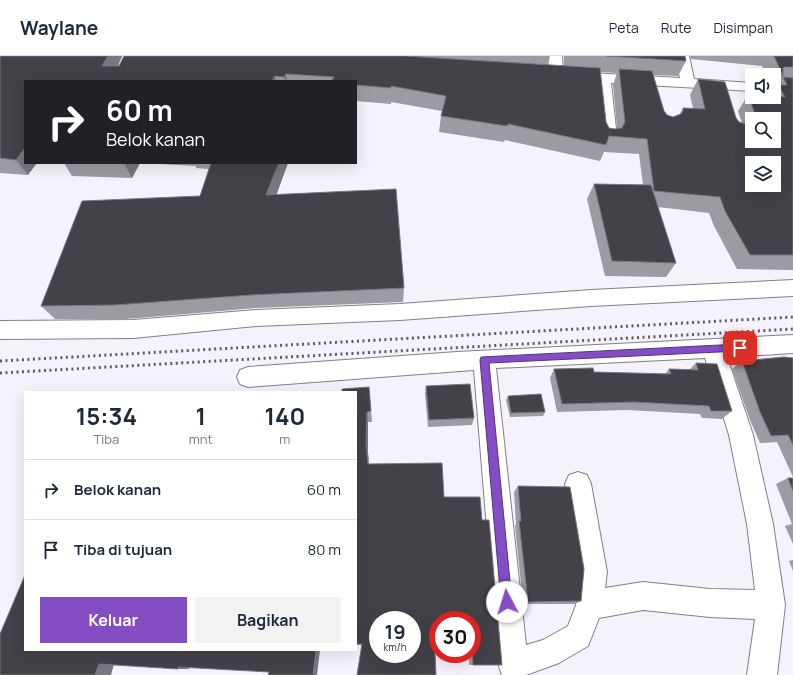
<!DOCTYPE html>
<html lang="id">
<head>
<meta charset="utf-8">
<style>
  :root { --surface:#fff; --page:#f2f2f3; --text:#1f2937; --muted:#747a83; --line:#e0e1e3; --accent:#844dc4 }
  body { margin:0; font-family:Manrope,sans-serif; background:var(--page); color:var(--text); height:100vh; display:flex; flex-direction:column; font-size:15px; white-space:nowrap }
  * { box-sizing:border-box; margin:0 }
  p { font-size:13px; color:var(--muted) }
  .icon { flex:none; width:22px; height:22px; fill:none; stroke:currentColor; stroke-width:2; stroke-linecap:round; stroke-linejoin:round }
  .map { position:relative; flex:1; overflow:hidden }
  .sheet { position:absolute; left:24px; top:335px; width:333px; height:260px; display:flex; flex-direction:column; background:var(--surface); border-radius:0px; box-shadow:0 4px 16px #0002 }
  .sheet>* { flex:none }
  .top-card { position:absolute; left:24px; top:24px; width:333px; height:84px; border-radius:0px; box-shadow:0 4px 16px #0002; background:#202124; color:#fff; overflow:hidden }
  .fabs { position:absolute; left:745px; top:12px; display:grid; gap:8px }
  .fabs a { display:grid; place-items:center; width:36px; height:36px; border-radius:0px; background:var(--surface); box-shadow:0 4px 16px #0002; font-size:20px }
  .speed { position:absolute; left:369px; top:555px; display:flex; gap:8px; font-size:20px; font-weight:700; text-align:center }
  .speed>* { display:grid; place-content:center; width:52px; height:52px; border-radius:50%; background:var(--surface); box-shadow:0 4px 16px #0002; line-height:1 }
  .speed small { font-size:10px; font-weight:400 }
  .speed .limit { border:6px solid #d22; background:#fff; color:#111 }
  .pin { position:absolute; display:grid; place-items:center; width:34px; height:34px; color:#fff; margin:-17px; border-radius:8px; box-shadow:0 2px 6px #0006 }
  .me { position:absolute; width:44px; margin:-22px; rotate:355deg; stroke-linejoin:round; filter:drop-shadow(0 0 3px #0008) }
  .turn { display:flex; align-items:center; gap:14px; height:84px; padding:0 16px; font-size:18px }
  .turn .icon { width:52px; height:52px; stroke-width:2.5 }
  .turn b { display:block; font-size:28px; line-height:34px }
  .eta { display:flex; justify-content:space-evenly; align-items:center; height:68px; text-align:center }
  .eta b { font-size:24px; font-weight:700; line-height:28px }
  .cta { display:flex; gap:8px; margin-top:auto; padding:8px 16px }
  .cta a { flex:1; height:46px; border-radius:0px; background:var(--accent); color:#fff; font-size:16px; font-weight:700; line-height:46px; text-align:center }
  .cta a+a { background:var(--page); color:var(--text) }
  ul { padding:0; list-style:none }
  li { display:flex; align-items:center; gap:12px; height:60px; padding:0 16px; border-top:1px solid var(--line) }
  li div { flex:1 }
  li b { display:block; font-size:15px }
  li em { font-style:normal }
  header { display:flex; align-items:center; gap:24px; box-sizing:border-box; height:56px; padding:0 20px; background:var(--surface); border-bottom:1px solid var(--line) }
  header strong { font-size:19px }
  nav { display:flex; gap:22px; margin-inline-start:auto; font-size:14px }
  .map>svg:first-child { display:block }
</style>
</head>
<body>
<header>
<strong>Waylane</strong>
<nav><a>Peta</a><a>Rute</a><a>Disimpan</a></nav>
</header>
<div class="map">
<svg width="793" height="619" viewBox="0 0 793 619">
  <rect width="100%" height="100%" fill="#f6f2fb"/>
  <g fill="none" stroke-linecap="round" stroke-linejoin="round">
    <g stroke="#827f87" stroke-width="2">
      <path id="minor" d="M 548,0 L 562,0 L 563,18 L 561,21 L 556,22 L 551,21 L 549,18 Z
        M 675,0 L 689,0 L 694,23 L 752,27 L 752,35 L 611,27 L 617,82 L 615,86 L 609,87 L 603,86 L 601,82 L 596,26 L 567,23 L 565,20 L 567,17 L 572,16 L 680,22 Z
        M 774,28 L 793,29 L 793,37 L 774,36 Z
        M 793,224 L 793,240 L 591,250 L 400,264 L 256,270 L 133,282 L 0,283 L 0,265 L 133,264 L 256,254 L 400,248 L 591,234 Z
        M 793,279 L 793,297 L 727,301 L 753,379 L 773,468 L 785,549 L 777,619 L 747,619 L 755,563 L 710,561 L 643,554 L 599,562 L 588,590 L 559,607 L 526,619 L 502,619 L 498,608 L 474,314 L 248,331 L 240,328 L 237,321 L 240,314 L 248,311 L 457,296 ZM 705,302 L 729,379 L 747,468 L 755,534 L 710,533 L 643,526 L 605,532 L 607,516 L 591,428 L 587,419 L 578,416 L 569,419 L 565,428 L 579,516 L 576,549 L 568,570 L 543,584 L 526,589 L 496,312 Z"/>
    </g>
    <use href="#minor" fill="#fff" fill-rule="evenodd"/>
    <path stroke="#5e5b60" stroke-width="3" stroke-dasharray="2 3.5" stroke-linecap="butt" d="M 0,305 L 793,261
      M 0,317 L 793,273"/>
  </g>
  <path fill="#9d9aa2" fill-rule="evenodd" d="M 0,0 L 122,0 L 118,10 L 119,10 L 124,0 L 550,0 L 548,9 L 564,10 L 564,0 L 685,0 L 686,5 L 678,20 L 653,19 L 664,55 L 667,59 L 673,61 L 679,59 L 683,52 L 693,52 L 690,39 L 698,23 L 736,62 L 739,66 L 742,67 L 738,55 L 748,39 L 774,41 L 774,35 L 780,27 L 778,27 L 774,34 L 774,19 L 766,19 L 762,10 L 691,3 L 690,0 L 793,0 L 793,214 L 737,213 L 714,170 L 709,157 L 658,151 L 676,207 L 666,221 L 605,220 L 587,143 L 594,128 L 643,129 L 639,98 L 604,96 L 600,105 L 505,84 L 504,86 L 439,76 L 441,60 L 442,55 L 391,46 L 391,48 L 356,45 L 356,25 L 25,25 L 28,119 L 0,117 ZM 600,16 L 617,17 L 613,29 L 617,72 L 615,73 L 609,72 L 606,66 ZM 752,63 L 774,63 L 752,85 Z
    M 64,107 L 288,107 L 276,138 L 404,232 L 403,246 L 256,252 L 126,263 L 55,263 L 41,250 L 200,140 L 209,113 L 196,112 L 196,110 L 140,107 L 132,122 L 72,120 Z
    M 793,302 L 793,421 L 777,386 L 760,387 L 750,364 L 732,313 L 742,305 Z
    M 696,307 L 732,355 L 722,363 L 702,362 L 700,358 L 627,354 L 557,356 L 550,322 L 554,313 L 594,316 L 665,318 L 669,313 L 690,313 Z
    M 426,330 L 474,362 L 472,369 L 428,371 L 425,338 Z
    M 369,331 L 372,366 L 368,366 L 368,397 L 369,408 L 444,441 L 482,464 L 502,609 L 469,609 L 469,598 L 472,598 L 472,564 L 438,564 L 438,576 L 434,576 L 362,589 L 356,589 L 356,336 Z
    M 508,340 L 545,356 L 543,360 L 510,361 L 506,344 Z
    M 788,422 L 793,422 L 793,488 L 785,470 L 792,468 L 776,428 Z
    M 518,430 L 581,545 L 575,548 L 523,548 L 515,470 L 516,468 L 514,436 Z
    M 793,504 L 793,515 L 789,505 Z"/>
  <path fill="#79767e" d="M 108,0 L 122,0 L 111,25 L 102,10 Z
    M 286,18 L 287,25 L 285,25 L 284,21 Z
    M 275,20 L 276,25 L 272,25 Z
    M 25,92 L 25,107 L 37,107 L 28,119 L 16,104 Z
    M 124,107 L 140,107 L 132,122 Z
    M 279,107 L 288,107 L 271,154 L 266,139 Z
    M 367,356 L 368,366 L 368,397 L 370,417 L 366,387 Z
    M 316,594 L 320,594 L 317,619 L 313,619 Z
    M 99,608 L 114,608 L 111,619 L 95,619 Z
    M 178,611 L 190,611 L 189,613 L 178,613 Z"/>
  <path fill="#444149" stroke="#79767e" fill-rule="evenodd" d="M 0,0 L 108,0 L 102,10 L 119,10 L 124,0 L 405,0 L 600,12 L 606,66 L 609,72 L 615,73 L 622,72 L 625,66 L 619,13 L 652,15 L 664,55 L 667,59 L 673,61 L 681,58 L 683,55 L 683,52 L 705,53 L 698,23 L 725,26 L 736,62 L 739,66 L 746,68 L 752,66 L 752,85 L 774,85 L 774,63 L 754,63 L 756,61 L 748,39 L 752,39 L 752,41 L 774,41 L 774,40 L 785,41 L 778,29 L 787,29 L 783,21 L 793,22 L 793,199 L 750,199 L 725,155 L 720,141 L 654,135 L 647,83 L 609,80 L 606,89 L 508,68 L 507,70 L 441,60 L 446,40 L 391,30 L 391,32 L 356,29 L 356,25 L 342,25 L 332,24 L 334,21 L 286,18 L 284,21 L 275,20 L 272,25 L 25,25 L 25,92 L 16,104 L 0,102 ZM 752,107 L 774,107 L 774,129 L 752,129 Z
    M 606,0 L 685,0 L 686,5 Z
    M 774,0 L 793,0 L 793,11 L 784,11 L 783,12 L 783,20 Z
    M 211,107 L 279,107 L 266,139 L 396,133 L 404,232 L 251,239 L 115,249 L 41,250 L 82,145 L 200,140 Z
    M 594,128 L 651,129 L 676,207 L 612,205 Z
    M 784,301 L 793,302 L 793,389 L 788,379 L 771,380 L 760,356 L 742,305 Z
    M 696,307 L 717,308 L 732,355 L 711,355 L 709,350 L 634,346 L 562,348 L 554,313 L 593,312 L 594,316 L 671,318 L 669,313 L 698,314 Z
    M 470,328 L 474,362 L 429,364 L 426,330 Z
    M 369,331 L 371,355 L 367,356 L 366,387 L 368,408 L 442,407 L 444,441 L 480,441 L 482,464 L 489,464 L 502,609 L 473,609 L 472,587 L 472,564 L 438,564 L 438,574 L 434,574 L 436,619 L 357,619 L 362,588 L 356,588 L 356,336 L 342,336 L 342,333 ZM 378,564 L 412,564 L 412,598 L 378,598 Z
    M 541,338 L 545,356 L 511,357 L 508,340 Z
    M 788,422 L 793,422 L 793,435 Z
    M 518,430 L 570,431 L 584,513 L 581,545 L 528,546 L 519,465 L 521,465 Z
    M 25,519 L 25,594 L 316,594 L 313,619 L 268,619 L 269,616 L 178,611 L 178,613 L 99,608 L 95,619 L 0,619 L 0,578 Z"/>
  <path fill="#844dc4" stroke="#56327f" d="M 740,288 L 744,292 L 740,295 L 489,307 L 512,546 L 511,551 L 507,552 L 502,551 L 501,546 L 480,304 L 481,301 Z"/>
</svg>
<div class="fabs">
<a><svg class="icon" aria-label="sound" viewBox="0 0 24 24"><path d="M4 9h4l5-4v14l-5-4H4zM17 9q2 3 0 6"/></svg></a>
<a><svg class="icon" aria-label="search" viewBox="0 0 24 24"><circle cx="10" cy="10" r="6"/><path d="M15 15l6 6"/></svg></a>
<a><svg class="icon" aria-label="layers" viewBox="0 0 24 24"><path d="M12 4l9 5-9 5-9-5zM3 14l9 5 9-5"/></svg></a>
</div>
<div class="speed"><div>19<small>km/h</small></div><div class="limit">30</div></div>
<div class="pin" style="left:740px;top:292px;background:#d93025"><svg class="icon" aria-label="arrive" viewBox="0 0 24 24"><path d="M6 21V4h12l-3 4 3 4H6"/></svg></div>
<svg class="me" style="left:507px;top:546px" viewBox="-20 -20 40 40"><circle r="19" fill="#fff"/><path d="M0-13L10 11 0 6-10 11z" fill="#844dc4"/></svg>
<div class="top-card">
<div class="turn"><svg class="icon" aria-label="right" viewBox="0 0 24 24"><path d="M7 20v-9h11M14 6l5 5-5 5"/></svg><div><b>60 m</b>Belok kanan</div></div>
</div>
<section class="sheet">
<div class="eta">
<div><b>15:34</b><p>Tiba</p></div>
<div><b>1</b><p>mnt</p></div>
<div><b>140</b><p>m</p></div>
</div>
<ul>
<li><svg class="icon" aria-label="right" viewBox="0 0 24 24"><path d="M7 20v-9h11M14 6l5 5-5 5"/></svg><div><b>Belok kanan</b></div><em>60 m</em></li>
<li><svg class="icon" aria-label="arrive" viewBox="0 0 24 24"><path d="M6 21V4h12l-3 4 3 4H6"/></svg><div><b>Tiba di tujuan</b></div><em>80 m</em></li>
</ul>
<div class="cta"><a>Keluar</a><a>Bagikan</a></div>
</section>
</div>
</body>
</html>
